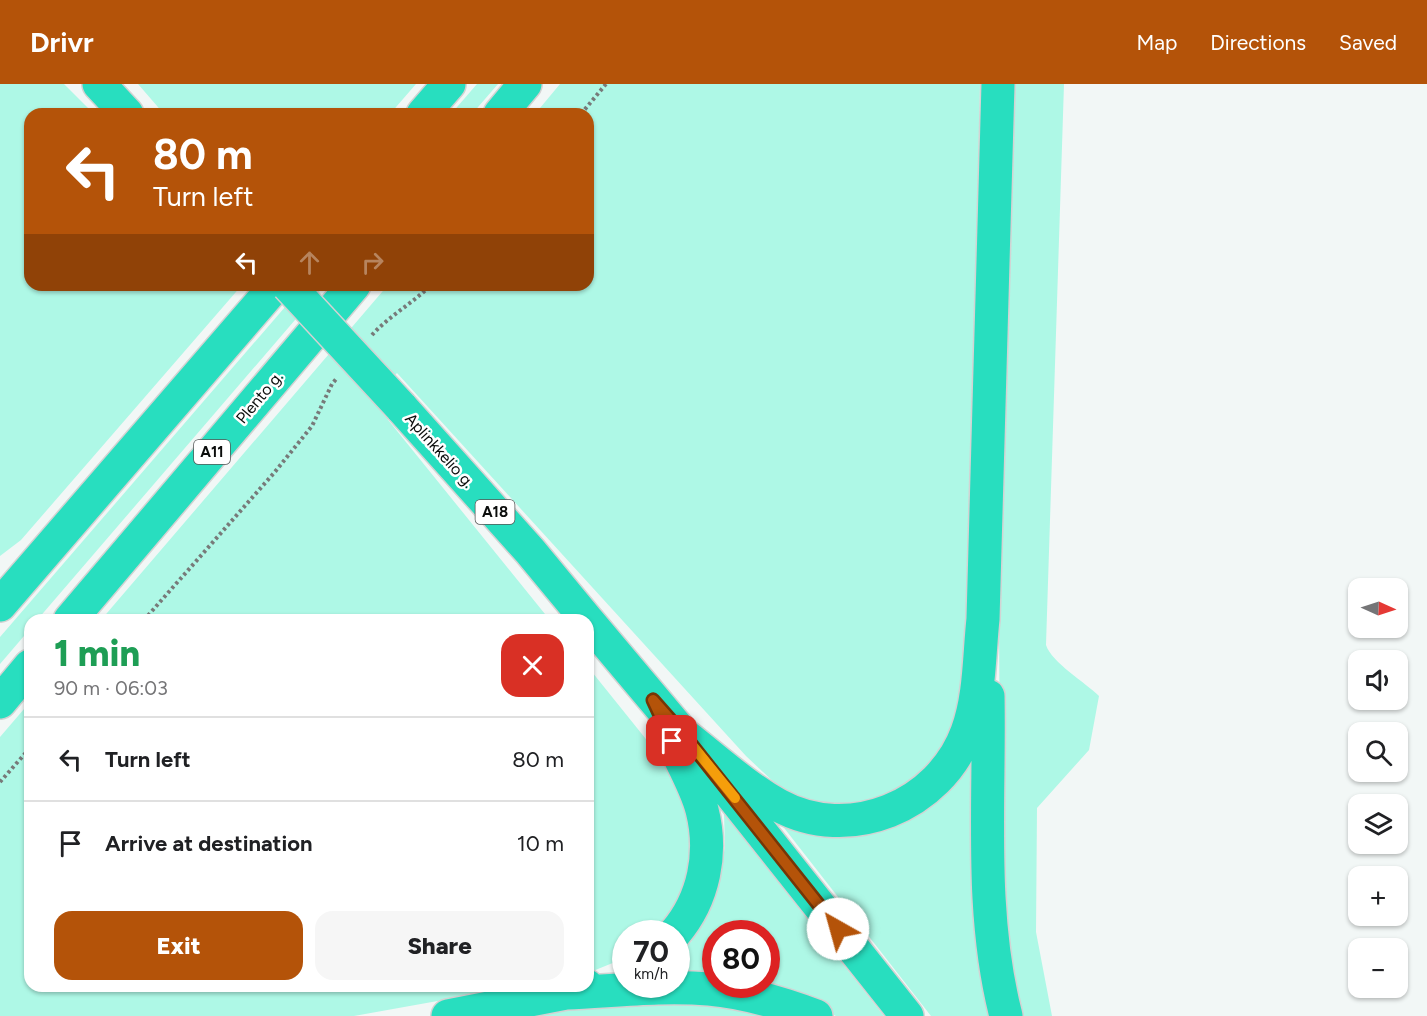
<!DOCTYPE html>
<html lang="en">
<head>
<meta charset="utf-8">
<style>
  :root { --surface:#fff; --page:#f6f6f6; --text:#202124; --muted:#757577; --line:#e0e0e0; --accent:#b45309 }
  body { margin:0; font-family:Figtree,sans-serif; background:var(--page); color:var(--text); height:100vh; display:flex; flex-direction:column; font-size:22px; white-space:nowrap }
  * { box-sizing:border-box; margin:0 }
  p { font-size:20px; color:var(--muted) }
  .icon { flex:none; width:33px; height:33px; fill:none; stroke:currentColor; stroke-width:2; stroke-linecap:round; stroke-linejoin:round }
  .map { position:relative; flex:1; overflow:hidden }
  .sheet { position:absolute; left:24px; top:530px; width:570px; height:378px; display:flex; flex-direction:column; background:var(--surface); border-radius:18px; box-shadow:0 2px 4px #0004 }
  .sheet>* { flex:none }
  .top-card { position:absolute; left:24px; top:24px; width:570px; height:183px; border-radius:18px; box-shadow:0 2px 4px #0004; background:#b45309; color:#fff; overflow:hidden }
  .needle { width:39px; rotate:93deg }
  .fabs { position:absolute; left:1348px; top:494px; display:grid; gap:12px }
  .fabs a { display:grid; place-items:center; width:60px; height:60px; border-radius:12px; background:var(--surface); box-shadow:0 2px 4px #0004; font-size:30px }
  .speed { position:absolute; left:612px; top:836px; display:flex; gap:12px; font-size:30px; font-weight:700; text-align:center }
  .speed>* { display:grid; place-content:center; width:78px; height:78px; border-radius:50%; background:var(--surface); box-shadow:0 2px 4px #0004; line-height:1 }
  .speed small { font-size:15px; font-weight:400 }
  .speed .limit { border:9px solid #d22; background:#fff; color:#111 }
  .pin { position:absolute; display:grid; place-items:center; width:51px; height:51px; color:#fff; margin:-26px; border-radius:12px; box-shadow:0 3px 9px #0006 }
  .me { position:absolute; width:66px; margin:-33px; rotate:322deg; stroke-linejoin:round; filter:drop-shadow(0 0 4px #0008) }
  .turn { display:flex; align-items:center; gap:21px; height:126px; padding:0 30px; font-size:27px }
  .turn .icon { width:78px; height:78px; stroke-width:2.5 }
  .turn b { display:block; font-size:42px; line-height:51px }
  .lanes { display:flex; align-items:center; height:57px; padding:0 30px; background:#0003; justify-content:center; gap:30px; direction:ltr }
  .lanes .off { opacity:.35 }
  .round { display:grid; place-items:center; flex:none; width:63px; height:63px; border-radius:18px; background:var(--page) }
  .head { display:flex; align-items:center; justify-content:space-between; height:102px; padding:0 30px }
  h1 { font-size:36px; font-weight:800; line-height:45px; color:#1e9e55 }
  .button { display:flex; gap:12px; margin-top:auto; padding:12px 30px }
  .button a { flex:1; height:69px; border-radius:18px; background:var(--accent); color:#fff; font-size:24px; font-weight:800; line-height:69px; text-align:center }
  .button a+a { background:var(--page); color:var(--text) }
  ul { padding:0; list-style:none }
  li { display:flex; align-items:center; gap:18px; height:84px; padding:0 30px; border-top:2px solid var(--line) }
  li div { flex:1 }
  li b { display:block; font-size:22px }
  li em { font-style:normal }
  header { display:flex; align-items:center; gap:36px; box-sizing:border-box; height:84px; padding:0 30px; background:var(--accent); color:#fff }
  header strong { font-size:28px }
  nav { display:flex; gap:33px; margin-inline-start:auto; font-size:21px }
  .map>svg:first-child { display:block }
</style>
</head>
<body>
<header>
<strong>Drivr</strong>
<nav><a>Map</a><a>Directions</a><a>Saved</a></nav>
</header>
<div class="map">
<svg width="1427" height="932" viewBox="0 0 1427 932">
  <rect width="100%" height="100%" fill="#f2f7f6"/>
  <path fill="#aef8e6" d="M 0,0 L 64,0 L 94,30 L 30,30 L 30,201 L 242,201 L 21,456 L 0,472 Z
    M 138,0 L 416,0 L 390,30 L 164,30 Z
    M 477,0 L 498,0 L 472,30 L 451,30 Z
    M 560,0 L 980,0 L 968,579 L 946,669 L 913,704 L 875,721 L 821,723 L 780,704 L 746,672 L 397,289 L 372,316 L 549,535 L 101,536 L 388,201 L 588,201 L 588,30 L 535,30 Z
    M 1015,0 L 1064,0 L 1046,561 C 1052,579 1085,598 1099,612 L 1089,666 L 1037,724 L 1036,848 L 1052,932 L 1017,932 L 1001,830 L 999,542 Z
    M 304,201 L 325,201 L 38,535 L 30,536 L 30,545 L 0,580 L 0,553 Z
    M 588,583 L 674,690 L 689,721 L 696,785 L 659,849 L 626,849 L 625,874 L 588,889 Z
    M 30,618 L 30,902 L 521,902 L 354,932 L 0,932 L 0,653 Z
    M 976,673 L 991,932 L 931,932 L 774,731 L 942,712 Z
    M 724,730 L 884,932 L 836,932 L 766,900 L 766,849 L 716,849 L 715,895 L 677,894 L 676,868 L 691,858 L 716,810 L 725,763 Z
    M 710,914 L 798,932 L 518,932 L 561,923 Z"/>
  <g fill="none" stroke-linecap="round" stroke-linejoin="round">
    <g stroke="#d3d3d3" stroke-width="36">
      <path id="highway" d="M 99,0 L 127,30
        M 423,30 L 449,0
        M 500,30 L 525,0
        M 401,323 L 530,467 L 587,536
        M 0,521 L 276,201
        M 70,536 L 354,201
        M 588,537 L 683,650 L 907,932
        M 988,612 C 990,718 979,828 1006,932
        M 0,618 L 30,582
        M 683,650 C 714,674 744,702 778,721 C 849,760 940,722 967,648 C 980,613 979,572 983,535 L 998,0
        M 670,653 C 680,676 696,702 702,726 C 713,769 704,815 675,849
        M 566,909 C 613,907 662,901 709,905 C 746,908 781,919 816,932
        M 448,932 L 566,909 L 587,902"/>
    </g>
    <path stroke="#777a79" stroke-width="4" stroke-dasharray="3 3" stroke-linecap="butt" d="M 581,30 L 606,0
      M 372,251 C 389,232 413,219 431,201
      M 144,536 L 274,389 L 312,342 L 332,300 L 337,294
      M 0,698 L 30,664"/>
    <use href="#highway" stroke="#28debf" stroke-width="33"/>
    <g stroke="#d3d3d3" stroke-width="36" stroke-linecap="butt">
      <path id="highway-bridge" d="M 288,201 L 401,323"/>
    </g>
    <use href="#highway-bridge" stroke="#28debf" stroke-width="33"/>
  </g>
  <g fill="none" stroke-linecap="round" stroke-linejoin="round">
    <g stroke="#753606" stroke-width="15">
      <path id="route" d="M 672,657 L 653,616 L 683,650 L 838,845"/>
    </g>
    <use href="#route" stroke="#b45309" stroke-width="10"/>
    <path stroke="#f59e0b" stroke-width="10" d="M 692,661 L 735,714"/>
  </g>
  <g text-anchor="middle" stroke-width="5" stroke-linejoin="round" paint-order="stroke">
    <g fill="#fff" stroke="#545655" stroke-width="1.5">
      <rect x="194" y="356" width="36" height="24" rx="4.5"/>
      <rect x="475.5" y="416" width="39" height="24" rx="4.5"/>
    </g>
    <g font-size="15" font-weight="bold" fill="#0b0d0c">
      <text x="212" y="373">A11</text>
      <text x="495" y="433">A18</text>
    </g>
    <g font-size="16" fill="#0b0d0c" stroke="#fff">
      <text transform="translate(259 313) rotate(-50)" y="6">Plento g.</text>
      <text transform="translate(440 366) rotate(48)" y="6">Aplinkkelio g.</text>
    </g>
  </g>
</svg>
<div class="fabs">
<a><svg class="needle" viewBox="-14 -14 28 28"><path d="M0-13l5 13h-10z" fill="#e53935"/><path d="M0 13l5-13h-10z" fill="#757577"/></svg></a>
<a><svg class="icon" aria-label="sound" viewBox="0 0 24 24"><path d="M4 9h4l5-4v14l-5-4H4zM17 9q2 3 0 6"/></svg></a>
<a><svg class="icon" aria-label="search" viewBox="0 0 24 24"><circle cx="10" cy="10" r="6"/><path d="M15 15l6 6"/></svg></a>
<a><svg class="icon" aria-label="layers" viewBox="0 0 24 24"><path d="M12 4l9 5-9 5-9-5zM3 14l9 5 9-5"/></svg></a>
<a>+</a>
<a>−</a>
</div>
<div class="speed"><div>70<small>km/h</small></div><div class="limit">80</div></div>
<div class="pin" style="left:672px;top:657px;background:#d93025"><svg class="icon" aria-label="arrive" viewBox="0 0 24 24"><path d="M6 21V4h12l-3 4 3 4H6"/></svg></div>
<svg class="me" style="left:838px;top:845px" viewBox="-20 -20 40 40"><circle r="19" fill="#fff"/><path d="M0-13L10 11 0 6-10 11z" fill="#b45309"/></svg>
<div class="top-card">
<div class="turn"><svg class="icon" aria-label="left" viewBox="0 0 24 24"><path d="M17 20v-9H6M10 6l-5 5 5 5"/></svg><div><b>80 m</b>Turn left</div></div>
<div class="lanes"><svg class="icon" aria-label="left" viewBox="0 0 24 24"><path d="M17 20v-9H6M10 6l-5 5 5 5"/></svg><svg class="icon off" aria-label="ahead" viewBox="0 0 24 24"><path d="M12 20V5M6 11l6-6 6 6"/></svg><svg class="icon off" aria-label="right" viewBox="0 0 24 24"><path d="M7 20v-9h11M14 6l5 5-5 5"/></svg></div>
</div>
<section class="sheet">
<div class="head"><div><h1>1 min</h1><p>90 m · 06:03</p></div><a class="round" style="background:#d93025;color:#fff"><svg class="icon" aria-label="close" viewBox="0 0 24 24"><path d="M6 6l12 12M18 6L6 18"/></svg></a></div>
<ul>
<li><svg class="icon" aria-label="left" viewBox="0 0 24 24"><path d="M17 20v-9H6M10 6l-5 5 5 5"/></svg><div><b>Turn left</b></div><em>80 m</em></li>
<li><svg class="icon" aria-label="arrive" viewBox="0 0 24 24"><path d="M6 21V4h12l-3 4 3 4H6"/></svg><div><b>Arrive at destination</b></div><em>10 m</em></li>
</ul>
<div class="button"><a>Exit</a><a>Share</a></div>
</section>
</div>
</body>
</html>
